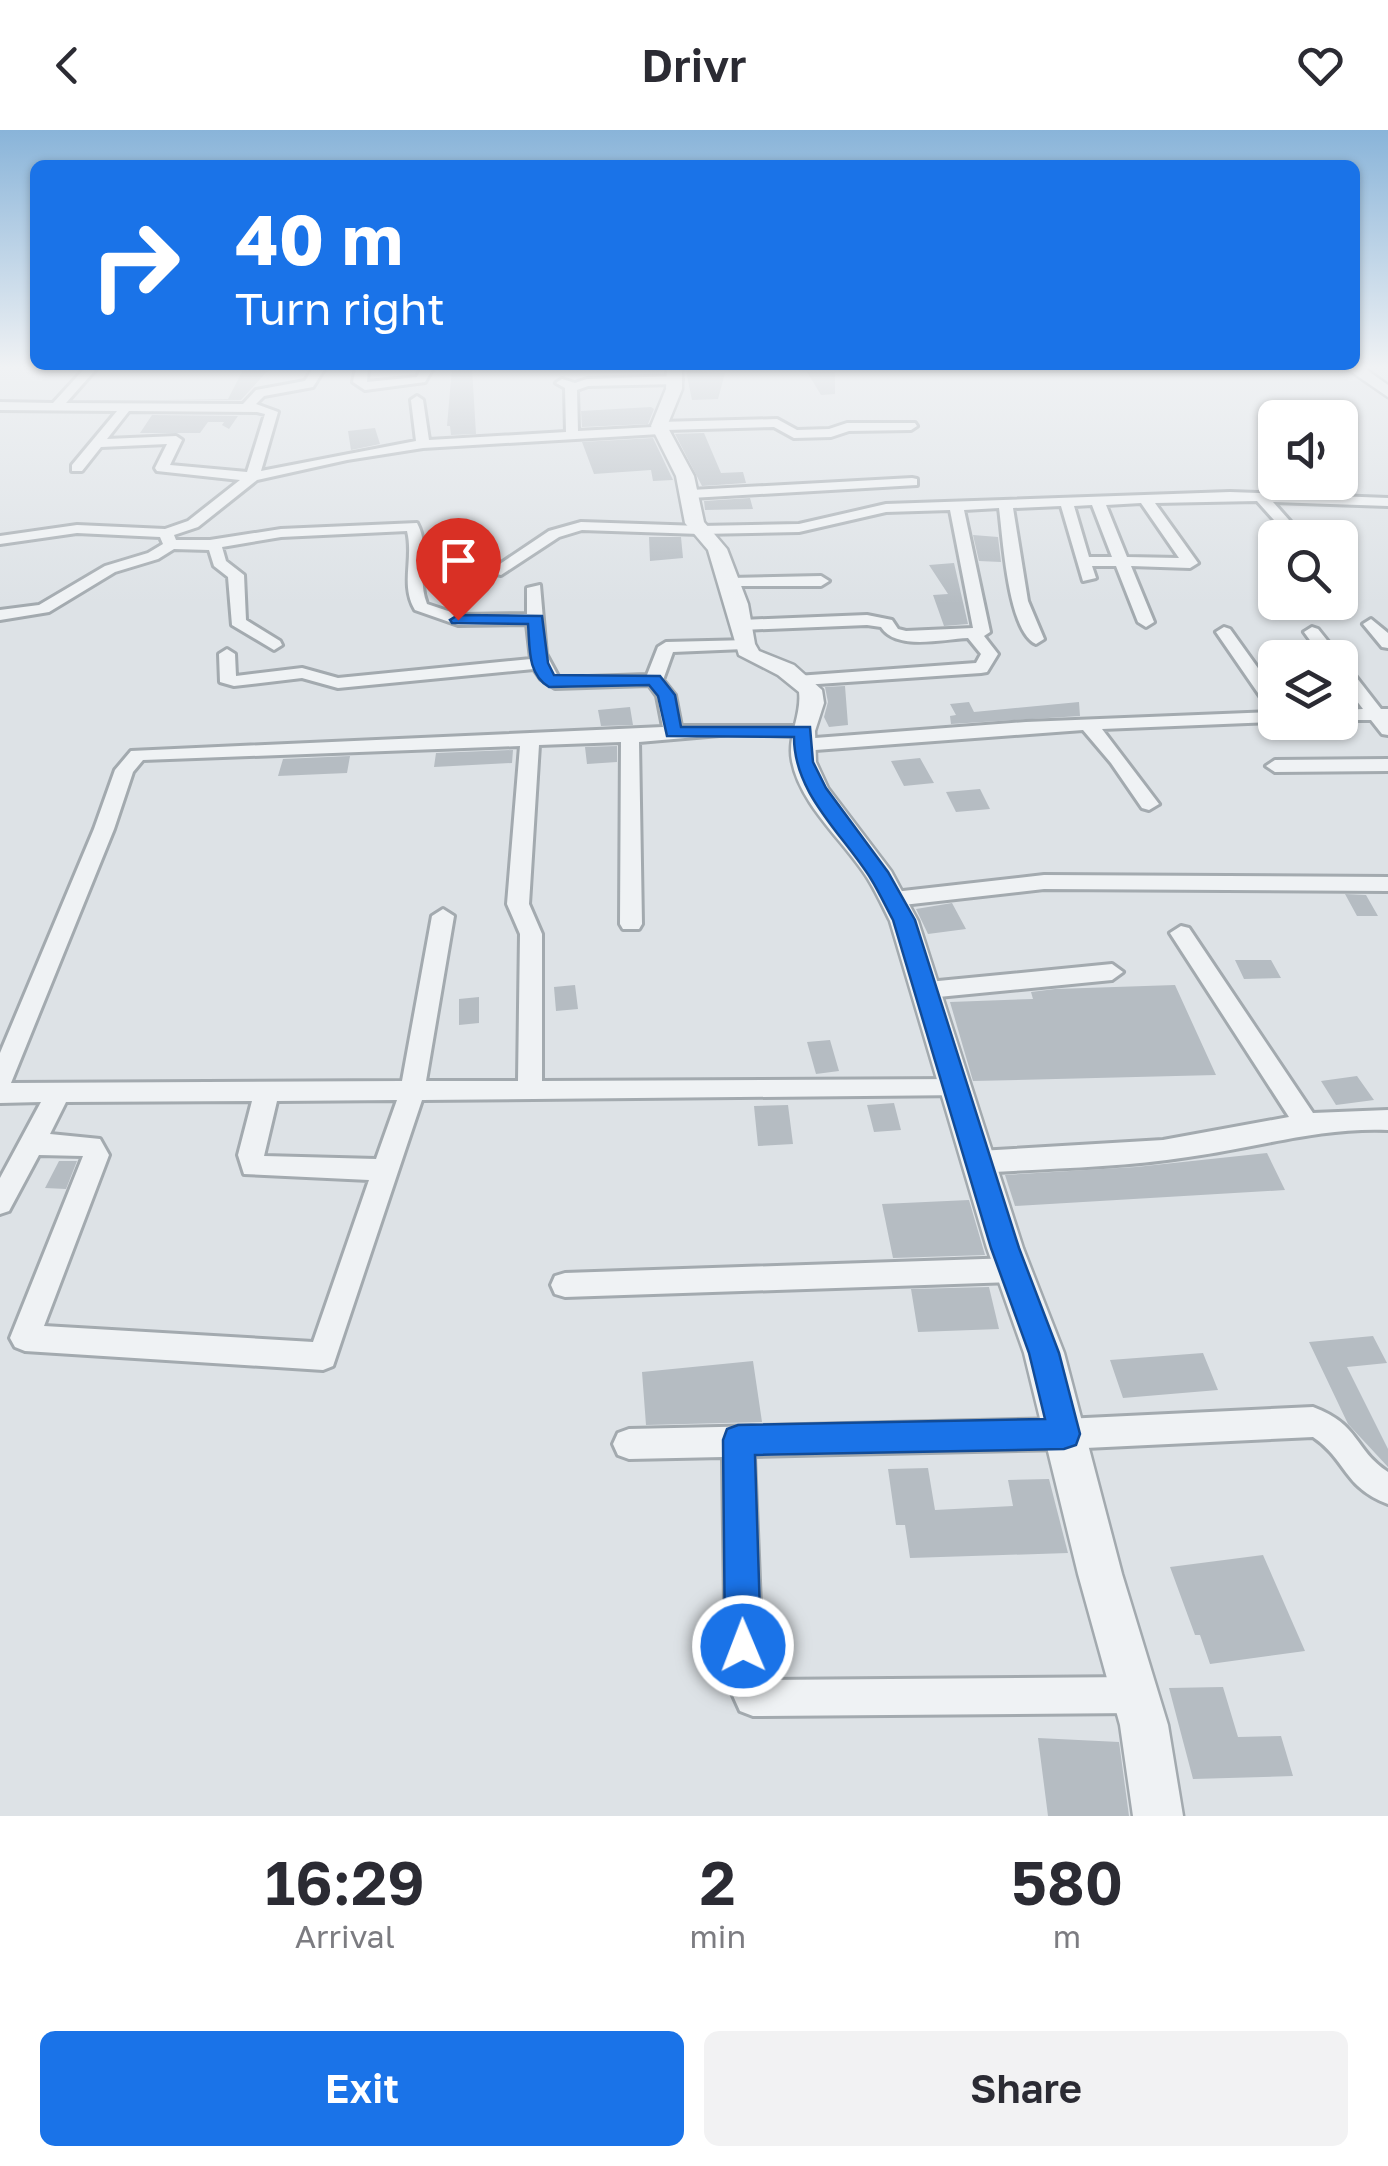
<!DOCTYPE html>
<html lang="en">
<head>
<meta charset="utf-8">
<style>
  :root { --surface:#fff; --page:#f2f2f3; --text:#2b2b33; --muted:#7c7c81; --accent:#1a73e8 }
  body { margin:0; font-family:"Golos Text",sans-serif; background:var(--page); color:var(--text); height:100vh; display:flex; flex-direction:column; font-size:38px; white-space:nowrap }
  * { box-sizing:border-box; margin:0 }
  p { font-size:32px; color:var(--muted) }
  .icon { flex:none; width:55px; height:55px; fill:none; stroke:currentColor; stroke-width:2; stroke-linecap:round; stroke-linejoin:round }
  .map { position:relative; height:1686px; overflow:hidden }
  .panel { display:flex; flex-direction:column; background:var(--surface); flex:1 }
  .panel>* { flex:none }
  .hud { position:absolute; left:30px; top:30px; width:1330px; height:210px; border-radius:15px; box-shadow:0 2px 8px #0004; background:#1a73e8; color:#fff; overflow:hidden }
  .tools { position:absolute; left:1258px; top:270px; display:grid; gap:20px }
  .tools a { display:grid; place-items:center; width:100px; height:100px; border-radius:15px; background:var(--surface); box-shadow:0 2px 8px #0004; font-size:50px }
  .pin { position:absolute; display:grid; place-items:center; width:85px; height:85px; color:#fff; margin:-102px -42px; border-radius:50% 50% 50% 0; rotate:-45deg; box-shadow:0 0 10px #0007 }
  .pin .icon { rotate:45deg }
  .me { position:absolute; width:110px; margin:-55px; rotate:359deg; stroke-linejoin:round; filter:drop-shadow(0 0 8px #0008) }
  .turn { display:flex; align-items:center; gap:35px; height:210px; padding:0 40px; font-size:45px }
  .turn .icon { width:130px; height:130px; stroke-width:2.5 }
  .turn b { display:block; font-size:70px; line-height:85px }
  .eta { display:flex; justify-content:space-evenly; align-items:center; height:170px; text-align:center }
  .eta b { font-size:60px; font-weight:600; line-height:70px }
  .action { display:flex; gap:20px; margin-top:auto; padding:20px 40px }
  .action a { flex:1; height:115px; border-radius:15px; background:var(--accent); color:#fff; font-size:40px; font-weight:600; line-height:115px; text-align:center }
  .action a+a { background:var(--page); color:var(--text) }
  header { display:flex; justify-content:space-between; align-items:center; height:130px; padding:0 40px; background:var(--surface); font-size:45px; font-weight:600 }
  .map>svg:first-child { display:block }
</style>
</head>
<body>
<header><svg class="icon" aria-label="back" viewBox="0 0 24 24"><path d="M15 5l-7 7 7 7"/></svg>Drivr<svg class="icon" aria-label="heart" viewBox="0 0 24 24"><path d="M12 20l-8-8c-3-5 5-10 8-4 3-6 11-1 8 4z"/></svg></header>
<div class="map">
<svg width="1388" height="1686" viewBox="0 0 1388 1686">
  <rect width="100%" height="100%" fill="#dde2e6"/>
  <path fill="#b5bcc2" d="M 244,238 L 270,238 L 241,270 L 165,270 L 228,269 Z
    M 452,238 L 472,238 L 476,304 L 451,305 L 450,296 L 447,296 Z
    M 686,241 L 725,243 L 718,269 L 692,270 Z
    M 807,242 L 835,242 L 835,264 L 821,265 Z
    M 651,277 L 654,279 L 648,294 L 582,297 L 581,281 Z
    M 152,285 L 238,286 L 229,299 L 222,295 L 224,292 L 208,292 L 200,303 L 140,303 Z
    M 375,298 L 380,314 L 351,320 L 348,301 Z
    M 704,303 L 721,343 L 743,342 L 746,353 L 702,356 L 675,304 Z
    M 653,308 L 673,350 L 653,351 L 651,340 L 594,344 L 582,312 Z
    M 750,368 L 753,379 L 705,380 L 704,371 Z
    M 973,405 L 998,407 L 1001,432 L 979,431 Z
    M 649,407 L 681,407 L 683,428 L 650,431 Z
    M 954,433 L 968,494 L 944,496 L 933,465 L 948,464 L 929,435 Z
    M 845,556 L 848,595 L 829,597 L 824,587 L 828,572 L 825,557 Z
    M 969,572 L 974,582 L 1079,572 L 1080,586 L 951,594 L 950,586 L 956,585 L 950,574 Z
    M 630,577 L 633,595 L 601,596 L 598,580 Z
    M 617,616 L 617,632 L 587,634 L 585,617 Z
    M 513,620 L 512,633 L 434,637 L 436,623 Z
    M 350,626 L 347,643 L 278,646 L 283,629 Z
    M 920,628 L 934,653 L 904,656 L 891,631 Z
    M 980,659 L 990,679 L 956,682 L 946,662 Z
    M 1345,764 L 1366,765 L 1378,786 L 1357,786 Z
    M 952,773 L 966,799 L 928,804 L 916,779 Z
    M 1235,830 L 1271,830 L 1281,848 L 1244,849 Z
    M 575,855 L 578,879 L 556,881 L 554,857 Z
    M 1175,855 L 1216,945 L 973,951 L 950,872 L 1033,869 L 1031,862 L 1055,859 Z
    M 479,867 L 479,893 L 459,895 L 459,869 Z
    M 830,910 L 839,941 L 816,944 L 807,912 Z
    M 1357,946 L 1374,970 L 1336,975 L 1321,951 Z
    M 894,973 L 901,1000 L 874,1002 L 867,975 Z
    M 788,975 L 793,1014 L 758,1016 L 754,976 Z
    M 1267,1023 L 1285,1060 L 1015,1076 L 1005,1045 L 1136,1037 Z
    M 59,1031 L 77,1031 L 66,1059 L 45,1058 Z
    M 969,1070 L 985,1125 L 893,1128 L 882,1074 Z
    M 989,1157 L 999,1199 L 918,1202 L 911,1159 Z
    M 1373,1206 L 1387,1233 L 1347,1237 L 1388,1319 L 1388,1337 L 1348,1294 L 1309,1212 Z
    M 1203,1223 L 1218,1260 L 1123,1268 L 1110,1230 Z
    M 753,1231 L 762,1292 L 646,1295 L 642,1242 Z
    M 928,1338 L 935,1380 L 1013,1376 L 1008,1350 L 1049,1349 L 1068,1423 L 910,1428 L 905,1395 L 896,1395 L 888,1339 Z
    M 1263,1425 L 1305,1521 L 1210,1534 L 1200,1505 L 1195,1505 L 1170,1437 Z
    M 1223,1557 L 1238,1607 L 1281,1606 L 1293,1646 L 1193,1649 L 1169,1558 Z
    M 1038,1608 L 1119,1612 L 1129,1686 L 1048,1686 Z"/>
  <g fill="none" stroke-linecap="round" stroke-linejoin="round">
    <g stroke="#a3aaaf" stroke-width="6">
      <path id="minor" d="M 85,238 L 97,238 L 66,273 L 243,274 L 256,260 L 305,251 L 313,238 L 325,238 L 313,257 L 264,266 L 256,274 L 278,282 L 261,341 L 416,311 L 411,270 L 417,266 L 423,270 L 429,310 L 566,302 L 565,258 L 556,253 L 562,249 L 575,253 L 587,249 L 676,246 L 682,250 L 676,254 L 588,256 L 577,260 L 578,301 L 653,297 L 659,292 L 777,289 L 797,300 L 829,299 L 847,293 L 915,293 L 917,296 L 911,300 L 849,301 L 831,307 L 794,308 L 774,297 L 666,300 L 660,304 L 423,318 L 347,330 L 257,350 L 198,397 L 174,405 L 176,410 L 210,410 L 281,399 L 417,393 C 431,419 416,447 427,474 L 460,485 L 527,484 L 527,458 L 540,455 L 546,524 L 559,548 L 647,545 L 658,517 L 666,512 L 750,510 L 752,514 L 744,519 L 673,522 L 663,550 L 675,565 L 681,596 L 803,596 L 812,601 L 803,606 L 731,604 L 639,612 L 642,794 L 639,799 L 623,799 L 620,794 L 621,612 L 539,615 L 529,774 L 542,804 L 542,951 L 958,949 L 967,951 L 970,958 L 967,965 L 422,970 L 333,1236 L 323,1240 L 25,1221 L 15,1217 L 10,1208 L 83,1026 L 39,1025 L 9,1081 L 0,1084 L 0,1048 L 41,972 L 0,973 L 0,923 L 94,699 L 115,640 L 131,621 L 663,597 L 657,566 L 649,555 L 555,558 L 541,549 L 534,539 L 338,558 L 302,548 L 234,556 L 220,552 L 219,524 L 227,519 L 235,524 L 236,546 L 302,538 L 338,548 L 531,529 L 527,494 L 458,495 L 415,480 C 400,455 414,428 407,401 L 281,407 L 222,417 L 226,431 L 244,445 L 246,490 L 280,511 L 282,515 L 274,520 L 232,495 L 228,447 L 214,436 L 209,420 L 174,419 L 158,429 L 115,442 L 49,482 L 0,490 L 0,480 L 39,475 L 105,436 L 148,423 L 163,414 L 160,407 L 77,403 L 0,414 L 0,406 L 77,395 L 165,399 L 188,391 L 240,350 L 157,341 L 155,338 L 167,314 L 101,317 L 82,341 L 72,341 L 72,335 L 117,281 L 0,280 L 0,272 L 53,273 ZM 129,281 L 257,282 L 265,284 L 247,342 L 170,335 L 182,310 L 176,306 L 107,309 ZM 520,616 L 507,774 L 520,804 L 518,951 L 426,951 L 454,786 L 443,779 L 432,786 L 402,951 L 11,953 L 114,699 L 133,642 L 143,630 ZM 397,970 L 376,1029 L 264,1026 L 277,971 ZM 252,971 L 238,1025 L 244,1044 L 369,1050 L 313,1212 L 44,1196 L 109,1025 L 100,1009 L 50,1004 L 66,972 Z
        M 356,238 L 368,238 L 367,252 L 417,247 L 421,238 L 433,238 L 425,252 L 365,260 L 353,252 Z
        M 912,348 L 917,349 L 917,355 L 691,368 L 684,364 L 691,360 Z
        M 1230,362 L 1388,368 L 1388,376 L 1273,372 L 1305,408 L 1290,408 L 1257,371 L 1155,373 L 1198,433 L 1190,438 L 1131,436 L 1154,492 L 1146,497 L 1138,492 L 1116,436 L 1092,436 L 1096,448 L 1083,451 L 1061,376 L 1013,378 L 1028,471 L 1044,509 L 1036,514 C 1008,502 1003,408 999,378 L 964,380 L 990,502 L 984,506 L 998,524 L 987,542 L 981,543 L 803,555 L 797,554 L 797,546 L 976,533 L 981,524 L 968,508 C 943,509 896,521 881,497 L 867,495 L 742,500 L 734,495 L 742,490 L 867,485 L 892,490 L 898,499 L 906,501 L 973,498 L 950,380 L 886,382 L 799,402 L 700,404 L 582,400 L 559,407 L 501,445 L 488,442 L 549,401 L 581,392 L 700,396 L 799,394 L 886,374 ZM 1141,373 L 1179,428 L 1127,427 L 1106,375 ZM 1092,375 L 1112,427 L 1089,427 L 1074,376 Z
        M 730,448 L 821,446 L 829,451 L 821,456 L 725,456 L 725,450 Z
        M 1371,489 L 1388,503 L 1388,518 L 1382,517 L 1363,494 Z
        M 1224,497 L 1230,499 L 1275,562 L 1275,580 L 1269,579 L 1216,502 Z
        M 1312,497 L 1318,499 L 1338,524 L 1340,528 L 1340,529 L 1323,528 L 1304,502 Z
        M 1340,533 L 1346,534 L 1381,579 L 1388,579 L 1388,605 L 1382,604 L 1371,590 L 1340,590 L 1340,580 L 1363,579 L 1340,549 Z
        M 1275,582 L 1275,592 L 1102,599 L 1159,674 L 1149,680 L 1142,678 L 1111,633 L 1083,600 L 802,621 L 793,615 L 802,609 L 1026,592 Z
        M 1388,629 L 1388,641 L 1275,642 L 1266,636 L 1275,630 Z
        M 1044,745 L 1388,747 L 1388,761 L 1044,759 L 894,776 L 883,769 L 894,762 Z
        M 1181,796 L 1189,798 L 1313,983 L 1388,980 L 1388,1000 C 1319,997 1256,1018 1188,1027 C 1119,1038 1049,1038 979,1043 L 970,1039 L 966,1032 L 970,1025 L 979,1021 L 1163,1010 L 1289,987 L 1170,803 Z
        M 1112,834 L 1123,842 L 1112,850 L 928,868 L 917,860 L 928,852 Z
        M 1013,1128 L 1023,1131 L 1027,1140 L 1023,1149 L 1013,1152 L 565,1167 L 555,1164 L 551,1155 L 555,1146 L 565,1143 Z
        M 1313,1277 C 1361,1295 1353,1319 1388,1342 L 1388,1374 C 1343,1357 1347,1330 1313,1307 L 1065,1319 L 754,1326 L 763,1550 L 1135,1547 L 1148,1552 L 1153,1565 L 1148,1578 L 1135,1583 L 753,1586 L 740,1581 L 726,1550 L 723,1327 L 629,1329 L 618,1325 L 613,1314 L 618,1303 L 629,1299 L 1065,1289 Z"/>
    </g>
    <g stroke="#a3aaaf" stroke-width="5">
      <path id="tertiary" d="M 667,238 L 682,238 L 682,259 L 667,296 L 694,346 L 704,392 L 727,419 L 748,474 L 755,514 L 759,521 L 794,535 L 822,560 L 824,573 L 815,601 L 816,632 L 828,658 L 891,741 L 918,791 L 1023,1118 L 1064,1223 L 1122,1444 L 1168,1595 L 1183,1686 L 1133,1686 L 1120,1595 L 1078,1444 L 1024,1223 L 987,1118 L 890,791 C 883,777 876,762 868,749 C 845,712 800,675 792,631 C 787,607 802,585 799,562 L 778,545 L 739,525 L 708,420 L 685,393 L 676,346 L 651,296 L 666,259 Z
        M 1346,238 L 1364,238 L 1388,255 L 1388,267 Z"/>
    </g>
    <use href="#minor" fill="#eff2f4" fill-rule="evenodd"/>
    <use href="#tertiary" fill="#eff2f4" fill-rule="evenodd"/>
  </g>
  <linearGradient id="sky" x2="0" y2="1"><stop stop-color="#89b4d9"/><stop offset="0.5" stop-color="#f0f2f4"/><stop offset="1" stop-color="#f0f2f4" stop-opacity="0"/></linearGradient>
  <rect width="1388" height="474" fill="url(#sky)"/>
  <path fill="#1a73e8" stroke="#114b97" stroke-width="2.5" d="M 458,485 L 542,486 L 548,533 L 554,545 L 660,546 L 675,565 L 681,597 L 810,597 L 813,632 L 826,658 L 888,742 L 915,790 L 1019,1118 L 1059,1223 L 1080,1304 L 1076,1315 L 1064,1319 L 755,1325 L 761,1516 L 755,1528 L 743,1533 L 731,1528 L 725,1516 L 723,1310 L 727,1299 L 738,1295 L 1045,1289 L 1029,1223 L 991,1118 L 893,790 C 886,777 879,762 871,749 C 842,703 794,664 794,607 L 667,606 L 658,566 L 649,555 L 549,557 C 527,544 530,517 528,494 L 452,493 L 450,490 Z"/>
</svg>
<div class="tools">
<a><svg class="icon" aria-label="sound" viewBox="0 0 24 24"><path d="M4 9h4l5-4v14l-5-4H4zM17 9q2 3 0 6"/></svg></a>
<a><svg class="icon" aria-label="search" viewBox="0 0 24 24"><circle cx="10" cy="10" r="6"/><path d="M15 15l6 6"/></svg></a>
<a><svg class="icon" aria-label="layers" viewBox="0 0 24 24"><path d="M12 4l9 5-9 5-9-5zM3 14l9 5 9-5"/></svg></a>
</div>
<div class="pin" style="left:458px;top:490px;background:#d93025"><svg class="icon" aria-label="arrive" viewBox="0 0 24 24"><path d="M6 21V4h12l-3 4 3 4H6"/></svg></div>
<svg class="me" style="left:743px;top:1516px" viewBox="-20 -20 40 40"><circle r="17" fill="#1a73e8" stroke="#fff" stroke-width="3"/><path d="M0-11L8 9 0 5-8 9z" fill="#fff"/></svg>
<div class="hud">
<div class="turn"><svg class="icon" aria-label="right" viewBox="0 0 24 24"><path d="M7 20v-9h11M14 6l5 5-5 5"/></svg><div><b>40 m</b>Turn right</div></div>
</div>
</div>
<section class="panel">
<div class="eta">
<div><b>16:29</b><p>Arrival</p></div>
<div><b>2</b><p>min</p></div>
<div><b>580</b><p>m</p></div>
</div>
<div class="action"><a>Exit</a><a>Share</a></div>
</section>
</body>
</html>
